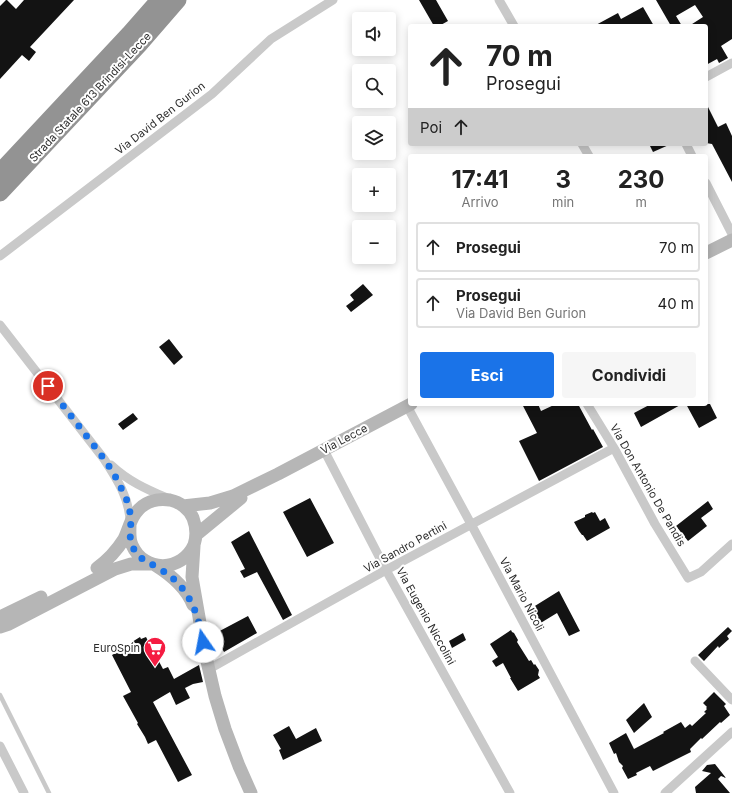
<!DOCTYPE html>
<html lang="it">
<head>
<meta charset="utf-8">
<style>
  :root { --surface:#fff; --page:#f6f6f6; --text:#222; --muted:#767676; --line:#e0e0e0; --accent:#1a73e8 }
  body { margin:0; font-family:Inter,sans-serif; background:var(--page); color:var(--text); height:100vh; display:flex; flex-direction:column; font-size:15px; white-space:nowrap }
  * { box-sizing:border-box; margin:0 }
  p { font-size:13px; color:var(--muted) }
  .icon { flex:none; width:22px; height:22px; fill:none; stroke:currentColor; stroke-width:2; stroke-linecap:round; stroke-linejoin:round }
  .map { position:relative; flex:1; overflow:hidden }
  .details { position:absolute; left:408px; top:154px; width:300px; height:252px; display:flex; flex-direction:column; background:var(--surface); border-radius:4px; box-shadow:0 2px 10px #0003 }
  .details>* { flex:none }
  .guide { position:absolute; left:408px; top:24px; width:300px; height:122px; border-radius:4px; box-shadow:0 2px 10px #0003; background:#fff; color:var(--text); overflow:hidden }
  .controls { position:absolute; left:352px; top:12px; display:grid; gap:8px }
  .controls a { display:grid; place-items:center; width:44px; height:44px; border-radius:4px; background:var(--surface); box-shadow:0 2px 10px #0003; font-size:20px }
  .pin { position:absolute; display:grid; place-items:center; width:34px; height:34px; color:#fff; margin:-17px; border:2px solid #fff; border-radius:50%; box-shadow:0 1px 4px #0007 }
  .me { position:absolute; width:44px; margin:-22px; rotate:348deg; stroke-linejoin:round; filter:drop-shadow(0 0 3px #0008) }
  .turn { display:flex; align-items:center; gap:14px; height:84px; padding:0 12px; font-size:18px }
  .turn .icon { width:52px; height:52px; stroke-width:2.5 }
  .turn b { display:block; font-size:28px; line-height:34px }
  .then { display:flex; align-items:center; height:38px; padding:0 12px; background:#0003; gap:8px; font-size:15px }
  .eta { display:flex; justify-content:space-evenly; align-items:center; height:68px; text-align:center }
  .eta b { font-size:24px; font-weight:700; line-height:28px }
  .primary-button { display:flex; gap:8px; margin-top:auto; padding:8px 12px }
  .primary-button a { flex:1; height:46px; border-radius:4px; background:var(--accent); color:#fff; font-size:16px; font-weight:700; line-height:46px; text-align:center }
  .primary-button a+a { background:var(--page); color:var(--text) }
  ul { padding:0; list-style:none }
  li { display:flex; align-items:center; gap:12px; height:50px; margin:0 8px 6px; padding:0 4px; border:2px solid var(--line); border-radius:4px }
  li div { flex:1 }
  li b { display:block; font-size:15px }
  li em { font-style:normal }
  .map>svg:first-child { display:block }
</style>
</head>
<body>
<div class="map">
<svg width="732" height="793" viewBox="0 0 732 793">
  <rect width="100%" height="100%" fill="#fff"/>
  <path fill="#131313" d="M 6,0 L 7,0 L 16,9 L 24,0 L 74,0 L 30,47 L 36,52 L 29,61 L 22,55 L 0,79 L 0,6 Z
    M 419,0 L 436,0 L 448,21 L 439,26 L 434,26 Z
    M 656,0 L 732,0 L 732,39 L 721,46 L 728,58 L 719,63 L 717,59 L 706,65 L 706,26 L 689,26 L 703,17 L 695,5 L 676,16 L 682,26 L 671,26 Z
    M 643,7 L 654,26 L 594,26 L 618,13 L 621,19 Z
    M 706,103 L 718,127 L 726,123 L 732,136 L 732,182 L 712,144 L 706,143 Z
    M 649,144 L 671,144 L 653,152 Z
    M 363,284 L 373,295 L 351,312 L 346,306 L 354,300 L 350,295 Z
    M 169,339 L 183,357 L 174,365 L 159,347 Z
    M 522,404 L 538,404 L 541,411 L 556,404 L 578,404 L 592,430 L 593,429 L 603,447 L 539,481 L 519,441 L 537,433 Z
    M 651,404 L 682,404 L 641,427 L 634,413 Z
    M 686,404 L 710,404 L 717,418 L 699,428 Z
    M 133,413 L 138,419 L 123,430 L 118,424 Z
    M 310,498 L 334,543 L 307,557 L 283,512 Z
    M 708,501 L 713,509 L 701,518 L 707,526 L 688,541 L 676,526 Z
    M 592,512 L 593,513 L 595,512 L 600,521 L 605,518 L 610,528 L 587,541 L 583,535 L 582,535 L 579,531 L 574,522 L 585,517 L 585,515 Z
    M 249,531 L 292,615 L 283,620 L 257,572 L 244,578 L 240,571 L 245,569 L 231,542 Z
    M 559,591 L 580,631 L 569,636 L 557,613 L 539,624 L 530,609 Z
    M 248,616 L 257,633 L 224,652 L 214,634 Z
    M 728,627 L 732,631 L 727,636 L 729,639 L 719,648 L 718,646 L 704,661 L 698,655 Z
    M 511,630 L 512,632 L 514,633 L 518,640 L 517,642 L 529,661 L 531,660 L 534,665 L 535,664 L 539,670 L 538,675 L 540,678 L 518,691 L 510,678 L 511,678 L 503,663 L 496,667 L 492,661 L 498,657 L 490,644 Z
    M 463,633 L 466,640 L 452,648 L 449,641 Z
    M 140,637 L 141,639 L 146,637 L 163,669 L 168,667 L 174,679 L 199,665 L 203,682 L 193,684 L 185,688 L 190,698 L 176,705 L 170,692 L 153,702 L 192,775 L 178,782 L 156,740 L 148,744 L 145,737 L 137,724 L 138,723 L 123,696 L 131,692 L 112,655 L 133,644 L 132,642 Z
    M 714,692 L 726,704 L 724,706 L 730,715 L 721,723 L 720,722 L 702,739 L 701,738 L 690,749 L 691,752 L 653,771 L 650,766 L 636,773 L 637,775 L 628,779 L 622,768 L 623,766 L 619,762 L 616,753 L 614,754 L 609,743 L 626,733 L 634,749 L 664,733 L 663,732 L 681,722 L 685,728 L 690,724 L 692,726 L 706,713 L 704,712 L 707,709 L 706,708 L 707,707 L 703,703 Z
    M 644,703 L 652,717 L 634,733 L 626,720 Z
    M 289,726 L 296,739 L 316,728 L 322,741 L 283,760 L 279,750 L 281,749 L 273,735 Z
    M 715,764 L 726,778 L 721,776 L 718,779 L 730,793 L 696,793 L 695,787 L 711,773 L 702,771 L 707,765 Z"/>
  <g fill="none" stroke-linecap="round" stroke-linejoin="round">
    <path stroke="#c9c9c9" stroke-width="4.5" d="M 0,695 L 49,793"/>
    <path stroke="#c9c9c9" stroke-width="9" d="M 499,0 L 514,26
      M 706,77 L 732,63
      M 582,144 L 589,156
      M 686,144 L 692,156
      M 706,183 L 732,234
      M 0,256 L 212,94 L 271,39 L 333,0
      M 0,325 L 104,459 C 117,479 130,499 130,523
      M 587,404 L 614,448 L 655,524 L 688,578 L 701,572 L 732,544
      M 407,406 L 471,524 L 614,793
      M 324,450 L 386,570 L 510,793
      M 111,465 C 128,481 146,489 167,498
      M 695,661 L 732,700
      M 209,669 L 386,570 L 614,448
      M 0,746 L 24,793
      M 665,793 L 732,732"/>
    <path stroke="#b6b6b6" stroke-width="13" d="M 706,253 L 732,240
      M 183,506 L 210,503 L 233,496 L 278,474 L 411,404
      M 196,535 L 241,498
      M 194,546 L 192,577 L 206,657 L 215,696 L 225,729 L 239,766 L 251,793
      M 155,565 C 171,575 186,587 193,605
      M 97,568 C 108,560 117,550 124,539 C 128,531 130,521 135,514 C 143,502 156,498 170,500 C 180,502 189,509 193,518 C 196,526 197,536 194,545 C 182,572 144,573 132,545 C 129,539 130,532 130,524
      M 0,617 L 41,597
      M 0,627 L 9,624 L 115,569 L 131,564 L 150,564"/>
    <path stroke="#939393" stroke-width="17" d="M 0,172 L 129,34 L 159,0
      M 0,193 L 139,45 L 178,0"/>
  </g>
  <g fill="none" stroke-linecap="round" stroke-linejoin="round">
    <path stroke="#1a73e8" stroke-width="7" stroke-dasharray="0 12.6" d="M 48,386 C 60,402 73,418 85,434 C 99,452 113,469 122,490 C 126,497 129,505 130,513 C 133,528 126,536 135,551 C 141,561 151,563 160,569 C 188,586 198,611 203,642"/>
  </g>
  <defs>
    <g id="supermarket-pin" transform="scale(1.15)"><path d="M0 17L-7.5 6A9.5 9.5 0 1 1 7.5 6Z" fill="#f51c42" stroke="#fff"/><path d="M-6-5.5h2.5l.6 2H6L4.5 2H-2.5L-4.4-4H-6ZM-1.5 3.2a1.3 1.3 0 1 0 .1 0ZM3 3.2a1.3 1.3 0 1 0 .1 0Z" fill="#fff"/></g>
  </defs>
  <g fill-rule="evenodd">
    <use href="#supermarket-pin" x="155" y="648"/>
  </g>
  <g text-anchor="middle" stroke-width="4" stroke-linejoin="round" paint-order="stroke">
    <g font-size="11" fill="#2c2c2c" stroke="#fff">
      <text transform="translate(90 97) rotate(-47)" y="4">Strada Statale 613 Brindisi-Lecce</text>
      <text transform="translate(160 118) rotate(-38)" y="4">Via David Ben Gurion</text>
      <text transform="translate(344 439) rotate(-28)" y="4">Via Lecce</text>
      <text transform="translate(648 485) rotate(60)" y="4">Via Don Antonio De Pandis</text>
      <text transform="translate(405 547) rotate(-29)" y="4">Via Sandro Pertini</text>
      <text transform="translate(522 594) rotate(62)" y="4">Via Mario Nicoli</text>
      <text transform="translate(426 616) rotate(61)" y="4">Via Eugenio Niccolini</text>
    </g>
    <g font-size="11" fill="#2c2c2c" stroke="#fff" text-anchor="end">
      <text x="140" y="652">EuroSpin</text>
    </g>
  </g>
</svg>
<div class="controls">
<a><svg class="icon" aria-label="sound" viewBox="0 0 24 24"><path d="M4 9h4l5-4v14l-5-4H4zM17 9q2 3 0 6"/></svg></a>
<a><svg class="icon" aria-label="search" viewBox="0 0 24 24"><circle cx="10" cy="10" r="6"/><path d="M15 15l6 6"/></svg></a>
<a><svg class="icon" aria-label="layers" viewBox="0 0 24 24"><path d="M12 4l9 5-9 5-9-5zM3 14l9 5 9-5"/></svg></a>
<a>+</a>
<a>−</a>
</div>
<div class="pin" style="left:48px;top:386px;background:#d93025"><svg class="icon" aria-label="arrive" viewBox="0 0 24 24"><path d="M6 21V4h12l-3 4 3 4H6"/></svg></div>
<svg class="me" style="left:203px;top:642px" viewBox="-20 -20 40 40"><circle r="19" fill="#fff"/><path d="M0-13L10 11 0 6-10 11z" fill="#1a73e8"/></svg>
<div class="guide">
<div class="turn"><svg class="icon" aria-label="ahead" viewBox="0 0 24 24"><path d="M12 20V5M6 11l6-6 6 6"/></svg><div><b>70 m</b>Prosegui</div></div>
<div class="then">Poi<svg class="icon" aria-label="ahead" viewBox="0 0 24 24"><path d="M12 20V5M6 11l6-6 6 6"/></svg></div>
</div>
<section class="details">
<div class="eta">
<div><b>17:41</b><p>Arrivo</p></div>
<div><b>3</b><p>min</p></div>
<div><b>230</b><p>m</p></div>
</div>
<ul>
<li><svg class="icon" aria-label="ahead" viewBox="0 0 24 24"><path d="M12 20V5M6 11l6-6 6 6"/></svg><div><b>Prosegui</b></div><em>70 m</em></li>
<li><svg class="icon" aria-label="ahead" viewBox="0 0 24 24"><path d="M12 20V5M6 11l6-6 6 6"/></svg><div><b>Prosegui</b><p>Via David Ben Gurion</p></div><em>40 m</em></li>
</ul>
<div class="primary-button"><a>Esci</a><a>Condividi</a></div>
</section>
</div>
</body>
</html>
